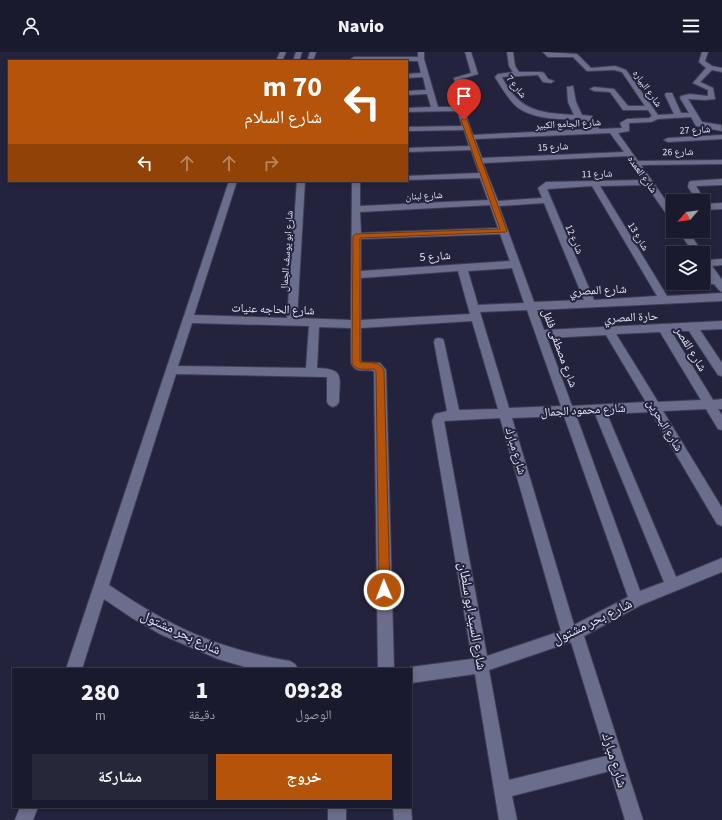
<!DOCTYPE html>
<html lang="ar">
<head>
<meta charset="utf-8">
<style>
  :root { --surface:#1a1a2e; --page:#27273a; --text:#f1f3f6; --muted:#9fa1aa; --line:#38384a; --accent:#b45309 }
  body { margin:0; font-family:"Source Sans 3","Noto Naskh Arabic",sans-serif; background:var(--page); color:var(--text); direction:rtl; height:100vh; display:flex; flex-direction:column; font-size:15px; white-space:nowrap }
  * { box-sizing:border-box; margin:0 }
  p { font-size:13px; color:var(--muted) }
  .icon { flex:none; width:22px; height:22px; fill:none; stroke:currentColor; stroke-width:2; stroke-linecap:round; stroke-linejoin:round }
  .map { position:relative; flex:1; overflow:hidden; direction:ltr }
  .drawer { position:absolute; left:12px; top:616px; width:400px; height:140px; display:flex; flex-direction:column; background:var(--surface); border-radius:0px; box-shadow:0 2px 6px #0003,0 0 0 1px var(--line); direction:rtl }
  .drawer>* { flex:none }
  .guide { position:absolute; left:8px; top:8px; width:400px; height:122px; border-radius:0px; box-shadow:0 2px 6px #0003,0 0 0 1px var(--line); direction:rtl; background:#b45309; color:#fff; overflow:hidden }
  .needle { width:26px; rotate:242deg }
  .fabs { position:absolute; left:666px; top:142px; display:grid; gap:8px }
  .fabs a { display:grid; place-items:center; width:44px; height:44px; border-radius:0px; background:var(--surface); box-shadow:0 2px 6px #0003,0 0 0 1px var(--line); font-size:20px }
  .pin { position:absolute; display:grid; place-items:center; width:34px; height:34px; color:#fff; margin:-41px -17px; border-radius:50% 50% 50% 0; rotate:-45deg; box-shadow:0 0 4px #0007 }
  .pin .icon { rotate:45deg }
  .me { position:absolute; width:44px; margin:-22px; rotate:359deg; stroke-linejoin:round; filter:drop-shadow(0 0 3px #0008) }
  .turn { display:flex; align-items:center; gap:14px; height:84px; padding:0 20px; font-size:18px }
  .turn .icon { width:52px; height:52px; stroke-width:2.5 }
  .turn b { display:block; font-size:28px; line-height:34px }
  .lanes { display:flex; align-items:center; height:38px; padding:0 20px; background:#0003; justify-content:center; gap:20px; direction:ltr }
  .lanes .off { opacity:.35 }
  .eta { display:flex; justify-content:space-evenly; align-items:center; height:68px; text-align:center }
  .eta b { font-size:24px; font-weight:800; line-height:28px }
  .action { display:flex; gap:8px; margin-top:auto; padding:8px 20px }
  .action a { flex:1; height:46px; border-radius:0px; background:var(--accent); color:#fff; font-size:16px; font-weight:800; line-height:46px; text-align:center }
  .action a+a { background:var(--page); color:var(--text) }
  header { display:flex; justify-content:space-between; align-items:center; height:52px; padding:0 20px; background:var(--surface); font-size:18px; font-weight:800 }
  .map>svg:first-child { display:block }
</style>
</head>
<body>
<header><svg class="icon" aria-label="menu" viewBox="0 0 24 24"><path d="M4 6h16M4 12h16M4 18h16"/></svg>Navio<svg class="icon" aria-label="person" viewBox="0 0 24 24"><circle cx="12" cy="8" r="4"/><path d="M4 21q1-7 8-7t8 7"/></svg></header>
<div class="map">
<svg width="722" height="768" viewBox="0 0 722 768">
  <rect width="100%" height="100%" fill="#23233d"/>
  <g fill="none" stroke-linecap="round" stroke-linejoin="round">
    <g stroke="#403f56" stroke-width="2">
      <path id="minor" d="M 280,0 L 286,0 L 282,9 L 276,9 Z
        M 296,0 L 302,0 L 299,9 L 293,9 Z
        M 310,0 L 316,0 L 313,9 L 307,9 Z
        M 418,0 L 424,0 L 424,7 L 438,55 L 455,55 L 464,58 L 473,83 L 591,77 L 587,68 C 566,67 535,69 517,55 C 508,47 501,35 495,25 L 498,22 L 513,20 L 509,14 L 507,0 L 513,0 L 515,14 L 519,20 L 541,20 L 544,21 L 548,27 L 554,29 L 551,31 L 543,30 L 538,23 L 502,25 C 519,59 539,61 574,63 L 568,50 L 567,35 L 573,34 L 576,50 L 582,63 L 592,64 L 599,77 L 622,76 L 620,71 L 627,67 L 649,66 L 652,64 L 648,58 L 623,58 L 610,40 L 594,39 L 590,37 L 594,35 L 614,37 L 628,54 L 645,54 L 622,20 L 614,18 L 587,19 L 573,5 L 548,5 L 543,0 L 577,2 L 591,16 L 615,14 L 626,18 L 658,63 L 674,62 L 665,43 L 666,41 L 672,41 L 681,61 L 689,61 L 680,46 L 681,44 L 690,42 L 708,44 L 708,38 L 693,31 L 706,16 L 699,10 L 702,0 L 708,0 L 705,9 L 712,14 L 722,16 L 722,20 L 712,18 L 700,30 L 713,36 L 715,47 L 705,48 L 688,47 L 702,70 L 721,73 L 722,79 L 696,74 L 691,65 L 658,67 L 651,70 L 629,71 L 629,79 L 618,81 L 638,109 L 722,108 L 722,112 L 641,113 L 673,159 L 673,168 L 670,167 L 646,133 L 600,134 L 667,244 L 722,241 L 722,249 L 537,258 L 544,278 L 722,269 L 722,277 L 700,278 L 722,311 L 722,324 L 718,323 L 689,279 L 671,279 L 713,348 L 722,347 L 722,357 L 718,357 L 722,363 L 722,378 L 718,377 L 706,357 L 663,359 L 722,456 L 722,474 L 717,472 L 651,360 L 607,362 L 676,525 L 722,506 L 722,520 L 641,553 L 584,584 L 643,768 L 625,768 L 610,719 L 512,744 L 517,768 L 499,768 L 475,622 L 411,631 L 411,617 L 407,617 L 411,615 L 472,607 L 432,369 L 435,362 L 447,359 L 434,290 L 435,287 L 439,286 L 443,287 L 444,290 L 459,358 L 498,357 L 472,269 L 361,276 L 361,310 L 380,311 L 386,318 L 394,617 L 378,617 L 374,319 C 364,316 357,323 351,311 L 351,276 L 319,275 L 317,316 C 346,317 339,325 339,350 L 337,353 L 333,355 L 329,353 L 327,350 L 327,325 L 176,322 L 109,533 C 169,574 217,597 290,609 L 295,612 L 298,617 L 252,617 L 218,607 L 160,582 L 132,566 L 104,547 L 82,617 L 66,617 L 229,129 L 237,129 L 194,263 L 287,266 L 297,129 L 305,129 L 297,266 L 351,268 L 352,129 L 360,129 L 360,154 L 488,148 L 480,126 L 407,128 L 407,124 L 479,121 L 471,98 L 407,100 L 407,96 L 469,94 L 464,78 L 407,79 L 407,75 L 462,74 L 458,61 L 454,59 L 407,60 L 407,56 L 431,55 L 427,42 L 407,43 L 407,39 L 426,38 L 423,25 L 407,26 L 407,22 L 421,21 L 418,9 L 354,9 L 351,7 L 354,5 L 418,5 ZM 610,81 L 624,100 L 482,106 L 475,87 ZM 627,104 L 643,128 L 546,130 L 538,136 L 542,146 L 498,149 L 483,111 ZM 592,134 L 657,244 L 594,248 L 547,137 ZM 544,151 L 584,248 L 534,250 L 499,154 ZM 490,153 L 498,176 L 361,181 L 360,160 ZM 500,182 L 510,209 L 361,219 L 361,187 ZM 512,216 L 524,251 L 478,253 L 468,219 ZM 458,219 L 470,262 L 361,268 L 361,226 ZM 527,258 L 561,354 L 509,356 L 480,260 ZM 192,271 L 309,274 L 306,316 L 178,314 ZM 660,280 L 701,348 L 658,350 L 616,282 ZM 606,283 L 646,350 L 572,354 L 547,286 ZM 595,362 L 664,530 L 640,539 L 576,363 ZM 564,364 L 628,545 L 574,573 L 512,366 ZM 500,366 L 561,579 L 487,604 L 444,369 ZM 571,590 L 606,704 L 509,728 L 489,618 Z
        M 465,0 L 471,0 L 478,22 L 461,27 L 466,43 L 462,45 L 458,43 L 454,26 L 471,21 Z
        M 722,83 L 722,87 L 668,90 L 664,88 L 668,86 Z
        M 722,127 L 722,133 L 696,134 L 705,149 L 703,151 L 703,149 L 697,149 L 688,135 L 689,130 L 692,129 Z
        M 722,151 L 722,157 L 703,158 L 703,152 Z
        M 678,179 L 688,179 L 703,201 L 673,201 L 678,198 L 691,197 Z
        M 703,205 L 708,208 L 722,207 L 722,213 L 712,214 L 722,228 L 722,240 L 719,238 L 714,232 L 703,232 L 699,231 L 703,231 L 703,226 L 710,225 L 703,215 Z
        M 20,755 L 38,755 L 33,768 L 15,768 Z
        M 328,755 L 346,755 L 346,768 L 328,768 Z
        M 393,755 L 411,755 L 412,768 L 394,768 Z"/>
    </g>
    <use href="#minor" fill="#6b6d8c" fill-rule="evenodd"/>
  </g>
  <path fill="#b45309" stroke="#753606" d="M 464,66 L 467,68 L 507,179 L 506,180 L 360,186 L 360,310 C 370,311 379,309 384,318 L 390,538 L 388,542 L 384,544 L 380,542 L 379,538 L 376,319 L 374,317 C 366,317 357,319 352,312 L 353,184 L 356,182 L 500,177 L 461,68 Z"/>
  <g text-anchor="middle" stroke-width="4" stroke-linejoin="round" paint-order="stroke">
    <g font-size="10" fill="#e3e5f7" stroke="#23233d">
      <text transform="translate(517 34) rotate(51)" y="4">شارع 7</text>
      <text transform="translate(648 36) rotate(55)" y="4">شارع البياره</text>
      <text transform="translate(568 71) rotate(-3)" y="4">شارع الجامع الكبير</text>
      <text transform="translate(695 77) rotate(-3)" y="4">شارع 27</text>
      <text transform="translate(553 94) rotate(-3)" y="4">شارع 15</text>
      <text transform="translate(678 99) rotate(-1)" y="4">شارع 26</text>
      <text transform="translate(597 121) rotate(-2)" y="4">شارع 11</text>
      <text transform="translate(643 122) rotate(55)" y="4">شارع العمده</text>
      <text transform="translate(424 143) rotate(-3)" y="4">شارع لبنان</text>
      <text transform="translate(639 184) rotate(59)" y="4">شارع 13</text>
      <text transform="translate(575 187) rotate(67)" y="4">شارع 12</text>
      <text transform="translate(286 199) rotate(-86)" y="4">شارع ابو يوسف الجمال</text>
    </g>
    <g font-size="12" fill="#e3e5f7" stroke="#23233d">
      <text transform="translate(435 204) rotate(-4)" y="4">شارع 5</text>
      <text transform="translate(598 238) rotate(-3)" y="4">شارع المصري</text>
      <text transform="translate(273 257) rotate(2)" y="4">شارع الحاجه عنيات</text>
      <text transform="translate(631 265) rotate(-3)" y="4">حارة المصري</text>
      <text transform="translate(560 296) rotate(70)" y="4">شارع مصطفى فلفل</text>
      <text transform="translate(691 297) rotate(59)" y="4">شارع القصر</text>
      <text transform="translate(583 358) rotate(-3)" y="4">شارع محمود الجمال</text>
      <text transform="translate(665 373) rotate(59)" y="4">شارع البحرين</text>
      <text transform="translate(516 399) rotate(74)" y="4">شارع مبارك</text>
    </g>
    <g font-size="14" fill="#e3e5f7" stroke="#23233d">
      <text transform="translate(473 564) rotate(80)" y="5">شارع السيد ابو سلطان</text>
      <text transform="translate(592 569) rotate(-26)" y="5">شارع بحر مشتول</text>
      <text transform="translate(181 580) rotate(25)" y="5">شارع بحر مشتول</text>
      <text transform="translate(615 708) rotate(73)" y="5">شارع مبارك</text>
    </g>
  </g>
</svg>
<div class="fabs">
<a><svg class="needle" viewBox="-14 -14 28 28"><path d="M0-13l5 13h-10z" fill="#e53935"/><path d="M0 13l5-13h-10z" fill="#9fa1aa"/></svg></a>
<a><svg class="icon" aria-label="layers" viewBox="0 0 24 24"><path d="M12 4l9 5-9 5-9-5zM3 14l9 5 9-5"/></svg></a>
</div>
<div class="pin" style="left:464px;top:68px;background:#d93025"><svg class="icon" aria-label="arrive" viewBox="0 0 24 24"><path d="M6 21V4h12l-3 4 3 4H6"/></svg></div>
<svg class="me" style="left:384px;top:538px" viewBox="-20 -20 40 40"><circle r="17" fill="#b45309" stroke="#fff" stroke-width="3"/><path d="M0-11L8 9 0 5-8 9z" fill="#fff"/></svg>
<div class="guide">
<div class="turn"><svg class="icon" aria-label="left" viewBox="0 0 24 24"><path d="M17 20v-9H6M10 6l-5 5 5 5"/></svg><div><b>70 m</b>شارع السلام</div></div>
<div class="lanes"><svg class="icon" aria-label="left" viewBox="0 0 24 24"><path d="M17 20v-9H6M10 6l-5 5 5 5"/></svg><svg class="icon off" aria-label="ahead" viewBox="0 0 24 24"><path d="M12 20V5M6 11l6-6 6 6"/></svg><svg class="icon off" aria-label="ahead" viewBox="0 0 24 24"><path d="M12 20V5M6 11l6-6 6 6"/></svg><svg class="icon off" aria-label="right" viewBox="0 0 24 24"><path d="M7 20v-9h11M14 6l5 5-5 5"/></svg></div>
</div>
<section class="drawer">
<div class="eta">
<div><b>09:28</b><p>الوصول</p></div>
<div><b>1</b><p>دقيقة</p></div>
<div><b>280</b><p>m</p></div>
</div>
<div class="action"><a>خروج</a><a>مشاركة</a></div>
</section>
</div>
</body>
</html>
